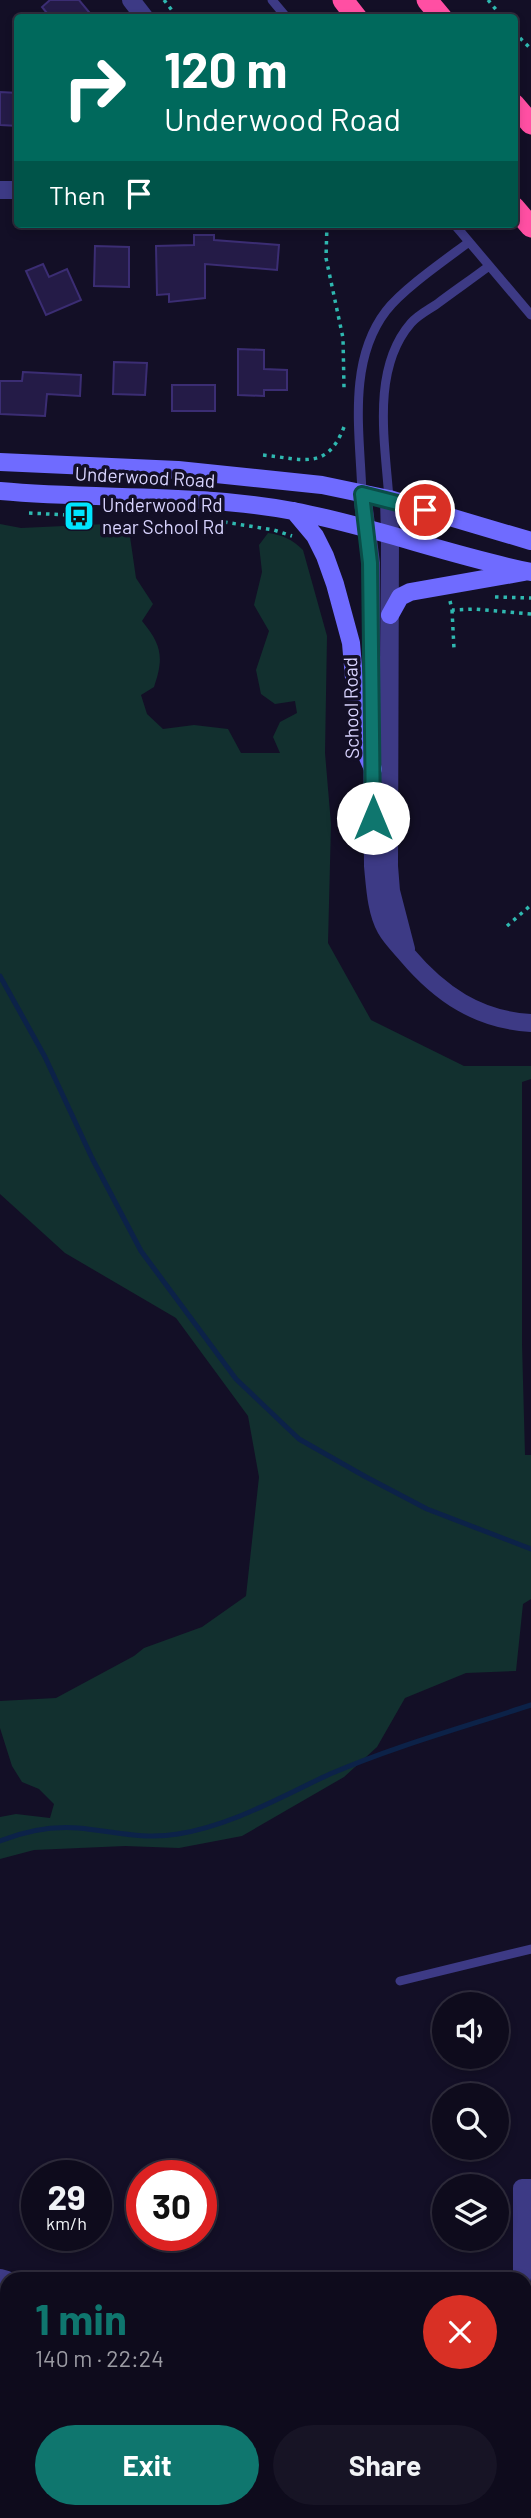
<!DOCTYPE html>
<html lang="en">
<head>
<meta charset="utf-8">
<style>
  :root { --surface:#0e0b1c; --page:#171425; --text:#f1f3f6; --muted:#9b9ba3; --line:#2e2b3b; --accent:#0f766e }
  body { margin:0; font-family:Barlow,sans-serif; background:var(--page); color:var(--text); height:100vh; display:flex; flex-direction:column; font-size:26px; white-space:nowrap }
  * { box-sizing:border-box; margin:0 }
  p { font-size:23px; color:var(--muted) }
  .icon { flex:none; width:38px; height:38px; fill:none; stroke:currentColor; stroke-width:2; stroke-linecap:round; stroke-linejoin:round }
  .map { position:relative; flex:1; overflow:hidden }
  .details { position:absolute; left:0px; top:2272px; width:532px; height:247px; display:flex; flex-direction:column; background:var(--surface); border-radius:21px 21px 0 0; box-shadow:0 4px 10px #0003,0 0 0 2px var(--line) }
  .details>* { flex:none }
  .guide { position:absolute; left:14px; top:14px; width:504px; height:214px; border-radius:7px; box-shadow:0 4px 10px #0003,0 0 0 2px var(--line); background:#00695c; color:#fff; overflow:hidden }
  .tools { position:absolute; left:432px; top:1992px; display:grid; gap:14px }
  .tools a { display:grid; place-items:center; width:77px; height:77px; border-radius:50%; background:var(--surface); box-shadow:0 4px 10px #0003,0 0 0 2px var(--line); font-size:35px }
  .speed { position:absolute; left:21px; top:2160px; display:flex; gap:14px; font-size:35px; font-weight:700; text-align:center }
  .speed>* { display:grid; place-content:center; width:91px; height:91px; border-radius:50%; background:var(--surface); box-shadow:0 4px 10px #0003,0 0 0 2px var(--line); line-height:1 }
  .speed small { font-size:18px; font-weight:400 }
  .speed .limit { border:10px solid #d22; background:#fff; color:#111 }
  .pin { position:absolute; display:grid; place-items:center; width:60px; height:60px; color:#fff; margin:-30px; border:4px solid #fff; border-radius:50%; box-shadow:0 2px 7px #0007 }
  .me { position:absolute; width:77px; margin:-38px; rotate:0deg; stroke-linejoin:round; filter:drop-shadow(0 0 5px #0008) }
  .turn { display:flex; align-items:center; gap:24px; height:147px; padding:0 35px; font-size:32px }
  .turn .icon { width:91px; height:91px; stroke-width:2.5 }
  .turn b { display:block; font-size:49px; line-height:60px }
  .then { display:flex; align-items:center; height:66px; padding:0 35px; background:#0003; gap:14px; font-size:26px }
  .round { display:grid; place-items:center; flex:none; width:74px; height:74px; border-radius:37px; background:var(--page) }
  .headline { display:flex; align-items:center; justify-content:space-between; height:119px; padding:0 35px }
  h1 { font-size:42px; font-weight:700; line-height:52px; color:var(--accent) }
  .action { display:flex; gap:14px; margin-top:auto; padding:14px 35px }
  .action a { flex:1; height:80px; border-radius:42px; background:var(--accent); color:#fff; font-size:28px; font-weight:700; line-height:80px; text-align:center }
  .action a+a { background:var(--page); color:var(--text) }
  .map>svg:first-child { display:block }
</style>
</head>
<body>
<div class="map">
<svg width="531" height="2518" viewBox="0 0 531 2518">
  <rect width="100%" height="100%" fill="#130f26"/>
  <path fill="#12302f" d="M 128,523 L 136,578 L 153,604 L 142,621 C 162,645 164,658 154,687 L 141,695 L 147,714 L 163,729 L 194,725 L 228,729 L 241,753 L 280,753 L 273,737 L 280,722 L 297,713 L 295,701 L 275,704 L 261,694 L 256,670 L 269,631 L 254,605 L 262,572 L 259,545 L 268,533 C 282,535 292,539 303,550 L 327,636 L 325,753 L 331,824 L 328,943 L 371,1020 L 464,1066 L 531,1066 L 531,1079 L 522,1082 L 522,1344 L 525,1455 L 531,1455 L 531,1599 L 523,1604 L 516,1671 L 466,1673 L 405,1698 L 377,1747 L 344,1777 L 242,1836 L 179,1848 L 125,1846 L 34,1850 L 0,1859 L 0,1817 L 16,1814 L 50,1818 L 54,1804 L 39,1789 L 22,1782 L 12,1766 L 0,1728 L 0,1701 L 56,1698 L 134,1656 L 144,1648 L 202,1627 L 246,1596 L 259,1477 L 248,1416 L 176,1318 L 65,1253 L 0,1194 L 0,524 L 21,528 Z"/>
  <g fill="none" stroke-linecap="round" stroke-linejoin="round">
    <path stroke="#0c2248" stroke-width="5" d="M 0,976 L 45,1057 L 92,1158 L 141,1251 L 236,1379 L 299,1439 L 366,1477 L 427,1509 L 531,1549
      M 0,1841 C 25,1831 51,1826 78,1828 C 113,1831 142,1840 178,1834 C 233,1825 280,1797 330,1774 C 395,1746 464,1727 531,1705"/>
  </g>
  <path fill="#241b47" stroke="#3b2d73" stroke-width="2" d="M 50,0 L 79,0 L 94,18 L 51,18 L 42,7 Z
    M 0,92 L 18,93 L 18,126 L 0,125 Z
    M 194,235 L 214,235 L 214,240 L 279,245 L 277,270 L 205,264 L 205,298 L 169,302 L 169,294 L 157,295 L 156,246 L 194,245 Z
    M 95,246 L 129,247 L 129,287 L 94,286 Z
    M 43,264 L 49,277 L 67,269 L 81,300 L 46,315 L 26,271 Z
    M 238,349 L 264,350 L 264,369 L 287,370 L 287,390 L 264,390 L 264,396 L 238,395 Z
    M 114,362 L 147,363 L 145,395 L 113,394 Z
    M 23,372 L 81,375 L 80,396 L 47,394 L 45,416 L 0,414 L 0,381 L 22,381 Z
    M 172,385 L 215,385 L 215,411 L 172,411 Z"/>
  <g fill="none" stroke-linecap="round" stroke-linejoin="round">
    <path stroke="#2fb8b0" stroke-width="3.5" stroke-dasharray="3.5 5" stroke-linecap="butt" d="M 164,0 L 178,18
      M 488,0 L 503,18
      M 514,32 L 531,49
      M 327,224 L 326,258 L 343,338 L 344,388
      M 263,455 C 303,459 327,471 344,427
      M 29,513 L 87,516
      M 224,522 L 274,530 L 292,536
      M 495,597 L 531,598
      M 450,601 L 452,610 L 475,609 L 531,614
      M 452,610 L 454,649
      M 507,926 L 531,905"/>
    <path stroke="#3d3a85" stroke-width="9" d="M 272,0 L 287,18
      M 454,224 L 531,315
      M 362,494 C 360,433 347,362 386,311 C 403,289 445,260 469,242
      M 389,499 C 385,442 371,369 411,323 C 418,315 428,310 437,304 C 454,291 472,279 489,266
      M 400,1981 L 531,1949"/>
    <path stroke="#3d3a85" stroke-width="18" d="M 131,0 L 145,18
      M 0,190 L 18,190
      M 362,494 L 371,563 L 373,866 C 375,886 376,911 386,929 C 391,938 400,947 407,955 C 440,994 478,1020 531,1023
      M 389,499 L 390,536 L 389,866 L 391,891 L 406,949
      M 0,2278 L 7,2280
      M 522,2278 L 522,2188 L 531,2188
      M 0,2499 L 7,2499
      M 389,2511 L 390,2518
      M 520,2518 L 520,2511"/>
    <path stroke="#6f6bff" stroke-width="18" d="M 0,462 L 178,470 L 322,485 L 389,499 L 531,541
      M 0,491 C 98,500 196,493 293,511 C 373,526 451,556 531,572
      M 294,511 L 315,536 L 325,556 L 335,584 L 351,643 L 359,737 L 373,769
      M 390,615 L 400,597 L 410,592 L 524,572"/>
    <path stroke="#ff4fa3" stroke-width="21" d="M 343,0 L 357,18
      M 427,0 L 442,18
      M 514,104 L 531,124
      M 514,207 L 531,227"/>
  </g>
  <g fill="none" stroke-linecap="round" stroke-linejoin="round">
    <g stroke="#0a4d48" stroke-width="18">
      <path id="route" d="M 373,818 L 370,563 L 362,494 L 425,510"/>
    </g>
    <use href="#route" stroke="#0f766e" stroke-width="12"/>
  </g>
  <defs>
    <g id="bus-square" transform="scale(1.575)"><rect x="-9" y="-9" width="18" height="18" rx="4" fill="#00e5ff" stroke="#130f26"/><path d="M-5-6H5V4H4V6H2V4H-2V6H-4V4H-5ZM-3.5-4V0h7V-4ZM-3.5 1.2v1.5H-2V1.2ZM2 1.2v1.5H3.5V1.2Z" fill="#111"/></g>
  </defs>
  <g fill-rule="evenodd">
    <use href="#bus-square" x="79" y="516"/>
  </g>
  <g text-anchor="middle" stroke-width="7" stroke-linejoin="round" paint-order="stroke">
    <g font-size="19" fill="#d9d4ff" stroke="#130f26">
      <text transform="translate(145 477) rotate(3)" y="7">Underwood Road</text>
      <text transform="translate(351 708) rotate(-91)" y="7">School Road</text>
    </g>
    <g font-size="19" fill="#d9d4ff" stroke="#130f26" text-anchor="start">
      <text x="102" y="512">Underwood Rd<tspan x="102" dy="22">near School Rd</tspan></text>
    </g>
  </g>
</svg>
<div class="tools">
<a><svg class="icon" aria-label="sound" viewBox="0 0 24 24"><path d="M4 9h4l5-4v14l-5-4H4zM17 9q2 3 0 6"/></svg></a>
<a><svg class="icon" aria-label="search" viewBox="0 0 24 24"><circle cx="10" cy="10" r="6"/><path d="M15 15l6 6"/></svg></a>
<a><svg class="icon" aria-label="layers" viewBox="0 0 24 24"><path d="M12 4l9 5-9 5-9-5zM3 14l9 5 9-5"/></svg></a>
</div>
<div class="speed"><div>29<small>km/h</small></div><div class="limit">30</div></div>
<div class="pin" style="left:425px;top:510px;background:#d93025"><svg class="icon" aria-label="arrive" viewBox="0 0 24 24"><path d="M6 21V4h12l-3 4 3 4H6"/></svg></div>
<svg class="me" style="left:373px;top:818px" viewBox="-20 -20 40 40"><circle r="19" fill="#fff"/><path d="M0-13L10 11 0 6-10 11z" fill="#0f766e"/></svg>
<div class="guide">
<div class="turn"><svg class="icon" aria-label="right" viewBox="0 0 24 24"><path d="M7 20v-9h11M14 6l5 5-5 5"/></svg><div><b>120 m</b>Underwood Road</div></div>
<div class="then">Then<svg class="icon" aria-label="arrive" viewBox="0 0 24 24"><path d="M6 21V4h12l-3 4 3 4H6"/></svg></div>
</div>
<section class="details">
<div class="headline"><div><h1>1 min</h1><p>140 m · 22:24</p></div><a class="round" style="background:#d93025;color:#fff"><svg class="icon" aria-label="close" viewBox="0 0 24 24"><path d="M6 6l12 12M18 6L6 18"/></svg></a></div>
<div class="action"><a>Exit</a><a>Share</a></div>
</section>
</div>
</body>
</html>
